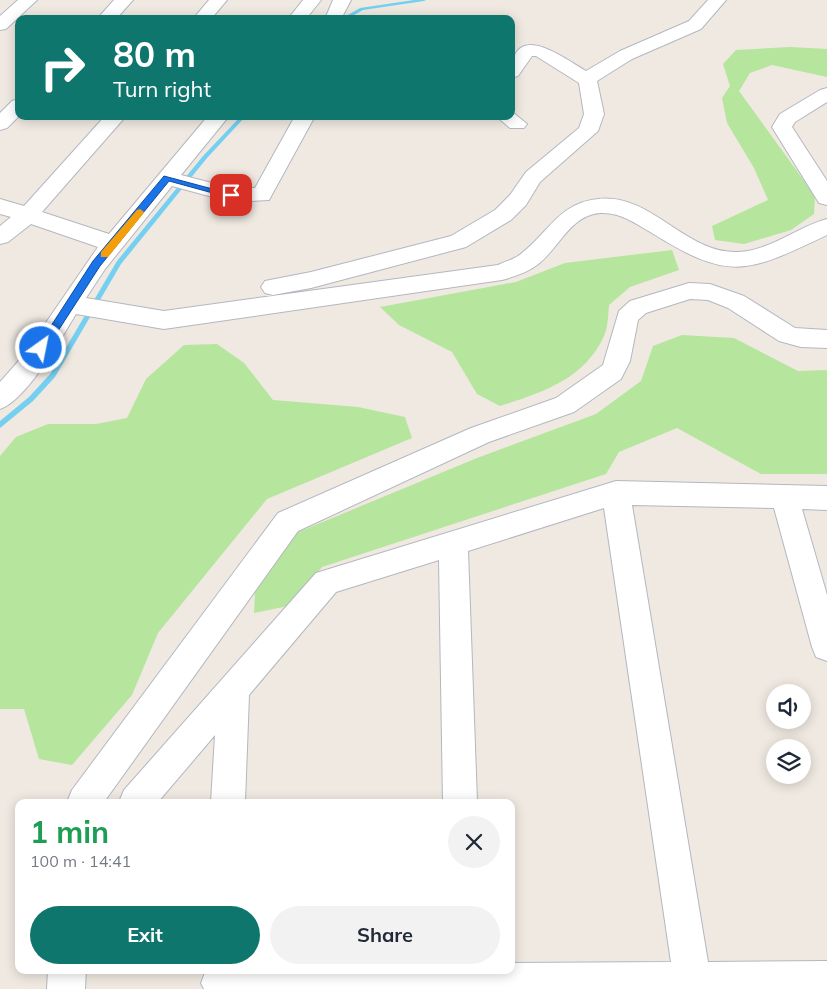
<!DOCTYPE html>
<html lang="en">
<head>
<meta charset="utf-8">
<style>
  :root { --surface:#fff; --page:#f2f2f3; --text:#1f2937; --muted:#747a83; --accent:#0f766e }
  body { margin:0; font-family:Mulish,sans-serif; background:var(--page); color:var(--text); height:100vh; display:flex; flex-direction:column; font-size:19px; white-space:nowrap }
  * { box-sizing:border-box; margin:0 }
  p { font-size:16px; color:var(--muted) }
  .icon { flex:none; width:28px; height:28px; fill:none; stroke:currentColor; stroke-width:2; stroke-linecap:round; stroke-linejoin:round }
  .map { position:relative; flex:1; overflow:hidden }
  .details { position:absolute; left:15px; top:799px; width:500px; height:175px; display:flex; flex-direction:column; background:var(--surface); border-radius:10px; box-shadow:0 2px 12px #0003 }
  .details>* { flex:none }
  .banner { position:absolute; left:15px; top:15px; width:500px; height:105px; border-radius:10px; box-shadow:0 2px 12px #0003; background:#0f766e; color:#fff; overflow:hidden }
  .tools { position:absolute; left:766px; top:684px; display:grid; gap:10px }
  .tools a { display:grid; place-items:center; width:45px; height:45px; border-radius:50%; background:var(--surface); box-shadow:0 2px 12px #0003; font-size:25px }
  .pin { position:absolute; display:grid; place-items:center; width:42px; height:42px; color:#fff; margin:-21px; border-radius:10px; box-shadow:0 2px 8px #0006 }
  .me { position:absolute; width:55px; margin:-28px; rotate:33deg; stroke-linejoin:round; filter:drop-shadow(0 0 4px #0008) }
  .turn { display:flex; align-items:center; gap:18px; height:105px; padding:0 15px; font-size:22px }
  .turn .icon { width:65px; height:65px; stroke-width:2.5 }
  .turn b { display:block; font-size:35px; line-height:42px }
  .round { display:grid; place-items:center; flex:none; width:52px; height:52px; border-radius:26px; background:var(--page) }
  .head { display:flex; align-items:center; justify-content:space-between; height:85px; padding:0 15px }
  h1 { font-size:30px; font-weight:700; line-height:38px; color:#1e9e55 }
  .cta { display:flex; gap:10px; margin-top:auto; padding:10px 15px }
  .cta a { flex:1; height:58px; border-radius:30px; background:var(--accent); color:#fff; font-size:20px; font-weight:700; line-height:58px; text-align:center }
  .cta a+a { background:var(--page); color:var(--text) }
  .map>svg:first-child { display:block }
</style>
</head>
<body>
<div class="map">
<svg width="827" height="989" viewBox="0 0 827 989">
  <rect width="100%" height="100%" fill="#efe9e1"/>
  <path fill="#b6e59e" d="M 790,47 L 827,49 L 827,77 L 772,65 L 750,73 L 739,91 L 815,196 L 814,214 L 791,230 L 744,244 L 715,240 L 712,226 L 768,200 L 754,168 L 727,123 L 722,98 L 730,86 L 723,64 L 736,50 Z
    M 672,250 L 679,270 L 630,287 L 609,305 C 608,315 608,328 604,336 C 585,379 541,393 500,406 L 477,394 L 452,352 L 399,325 L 380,307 L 516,282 L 565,263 Z
    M 682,335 L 734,338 L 798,371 L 827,370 L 827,474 L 761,474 L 677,428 L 619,452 L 606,474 L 322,567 L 293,605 L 254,613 L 255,592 L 296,533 L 477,458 L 596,414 L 641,381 L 653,346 Z
    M 217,344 L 244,363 L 273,400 L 358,407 L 405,417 L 412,438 L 267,499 L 158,633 L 132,695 L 72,765 L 39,759 L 24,709 L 0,709 L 0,456 L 16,437 L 48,424 L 96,424 L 127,418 L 146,379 L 184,345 Z"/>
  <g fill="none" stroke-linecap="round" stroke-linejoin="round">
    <path fill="#75cff0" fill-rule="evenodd" d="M 414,0 L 426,0 L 424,1 L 363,10 L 347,19 L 341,19 L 360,8 Z
      M 241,116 L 246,116 L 207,158 L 121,264 L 55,377 L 33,401 L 0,428 L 0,421 L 29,397 L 51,373 L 117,261 L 203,156 Z"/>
    <g stroke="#b4b7c1" stroke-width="2">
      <path id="minor" d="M 18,0 L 37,0 L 6,29 L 0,30 L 0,16 Z
        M 114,0 L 133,0 L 116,19 L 97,19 Z
        M 209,0 L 227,0 L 211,19 L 193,19 Z
        M 303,0 L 321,0 L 306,19 L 288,19 Z
        M 333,0 L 351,0 L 341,19 L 325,19 Z
        M 708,0 L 726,0 L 701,29 L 632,59 L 597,81 L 604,114 L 598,131 L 540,182 L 526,205 L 511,220 L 466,247 L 311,288 L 273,295 L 265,293 L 261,287 L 265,281 L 311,272 L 451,236 L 495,210 L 510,195 L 526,172 L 579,128 L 584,114 L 579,83 L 536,56 L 532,56 L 518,76 L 511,78 C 511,18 559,55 586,71 L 620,51 L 689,21 Z
        M 827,88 L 827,102 L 795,122 L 792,127 L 827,181 L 827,205 L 819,203 L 772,127 L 780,114 L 820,90 Z
        M 19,99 L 19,116 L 7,128 L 0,130 L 0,113 L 12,101 Z
        M 511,111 L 527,124 L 524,128 L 510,128 L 496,116 L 511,116 Z
        M 105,116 L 126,116 L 42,212 L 109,234 L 208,116 L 229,116 L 181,175 L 231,188 L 255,188 L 295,116 L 315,116 L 269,200 L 231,202 L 172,186 L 105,269 L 86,298 L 164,311 L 498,265 C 506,261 516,259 522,253 C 549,232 559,203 598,199 C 652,193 685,254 738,252 C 770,251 797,227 827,219 L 827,235 C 747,273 730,282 652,233 C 635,223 620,212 600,213 C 570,215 558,250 537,265 C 528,272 513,277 502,280 L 164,329 L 76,314 C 61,338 27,400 0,409 L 0,382 L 23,356 L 98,247 L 31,224 L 8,242 L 0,244 L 0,226 L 11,217 L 0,214 L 0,199 L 24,206 Z
        M 689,283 L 710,284 L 744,296 L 795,328 L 827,330 L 827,348 L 801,347 L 779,341 L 728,308 L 708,300 L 690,299 L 646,313 L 638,320 L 630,361 L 621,379 L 574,412 L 489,442 L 298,531 L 104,802 L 67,802 L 72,790 L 278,513 L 471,428 L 556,398 L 603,365 L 619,311 L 630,301 Z
        M 616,481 L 827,486 L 827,510 L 802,509 L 827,595 L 827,661 L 816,657 L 812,647 L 774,508 L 632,505 L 708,962 L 827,961 L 827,989 L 204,989 L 201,983 L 206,970 L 511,970 L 511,963 L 671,962 L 604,508 L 468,551 L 477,802 L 443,802 L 439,560 L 336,592 L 249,695 L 245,802 L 211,802 L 215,735 L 158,802 L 119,802 L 124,790 L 316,573 Z
        M 48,970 L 86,970 L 85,989 L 47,989 Z"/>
    </g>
    <use href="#minor" fill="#fff" fill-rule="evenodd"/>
  </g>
  <path fill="#1a73e8" stroke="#114b97" d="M 164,176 L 235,195 L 231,198 L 169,181 L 100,266 L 45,351 L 38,351 L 38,346 L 93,261 Z"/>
  <path fill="#f59e0b" d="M 140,209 L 144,212 L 143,214 L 108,257 L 101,257 L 101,252 L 137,210 Z"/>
</svg>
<div class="tools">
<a><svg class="icon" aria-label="sound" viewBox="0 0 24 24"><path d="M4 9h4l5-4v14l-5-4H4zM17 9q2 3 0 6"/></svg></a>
<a><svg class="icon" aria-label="layers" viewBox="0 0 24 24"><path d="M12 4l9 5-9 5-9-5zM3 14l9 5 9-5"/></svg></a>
</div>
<div class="pin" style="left:231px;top:195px;background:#d93025"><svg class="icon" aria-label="arrive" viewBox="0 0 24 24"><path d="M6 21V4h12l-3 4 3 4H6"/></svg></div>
<svg class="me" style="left:41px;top:348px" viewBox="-20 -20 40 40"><circle r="17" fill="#1a73e8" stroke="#fff" stroke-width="3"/><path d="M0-11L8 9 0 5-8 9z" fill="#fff"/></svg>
<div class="banner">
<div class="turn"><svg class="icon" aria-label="right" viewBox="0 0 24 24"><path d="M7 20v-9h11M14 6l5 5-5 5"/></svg><div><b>80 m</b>Turn right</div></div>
</div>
<section class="details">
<div class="head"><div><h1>1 min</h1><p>100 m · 14:41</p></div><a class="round"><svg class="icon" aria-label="close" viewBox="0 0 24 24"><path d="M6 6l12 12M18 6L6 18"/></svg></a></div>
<div class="cta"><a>Exit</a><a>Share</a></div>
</section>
</div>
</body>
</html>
